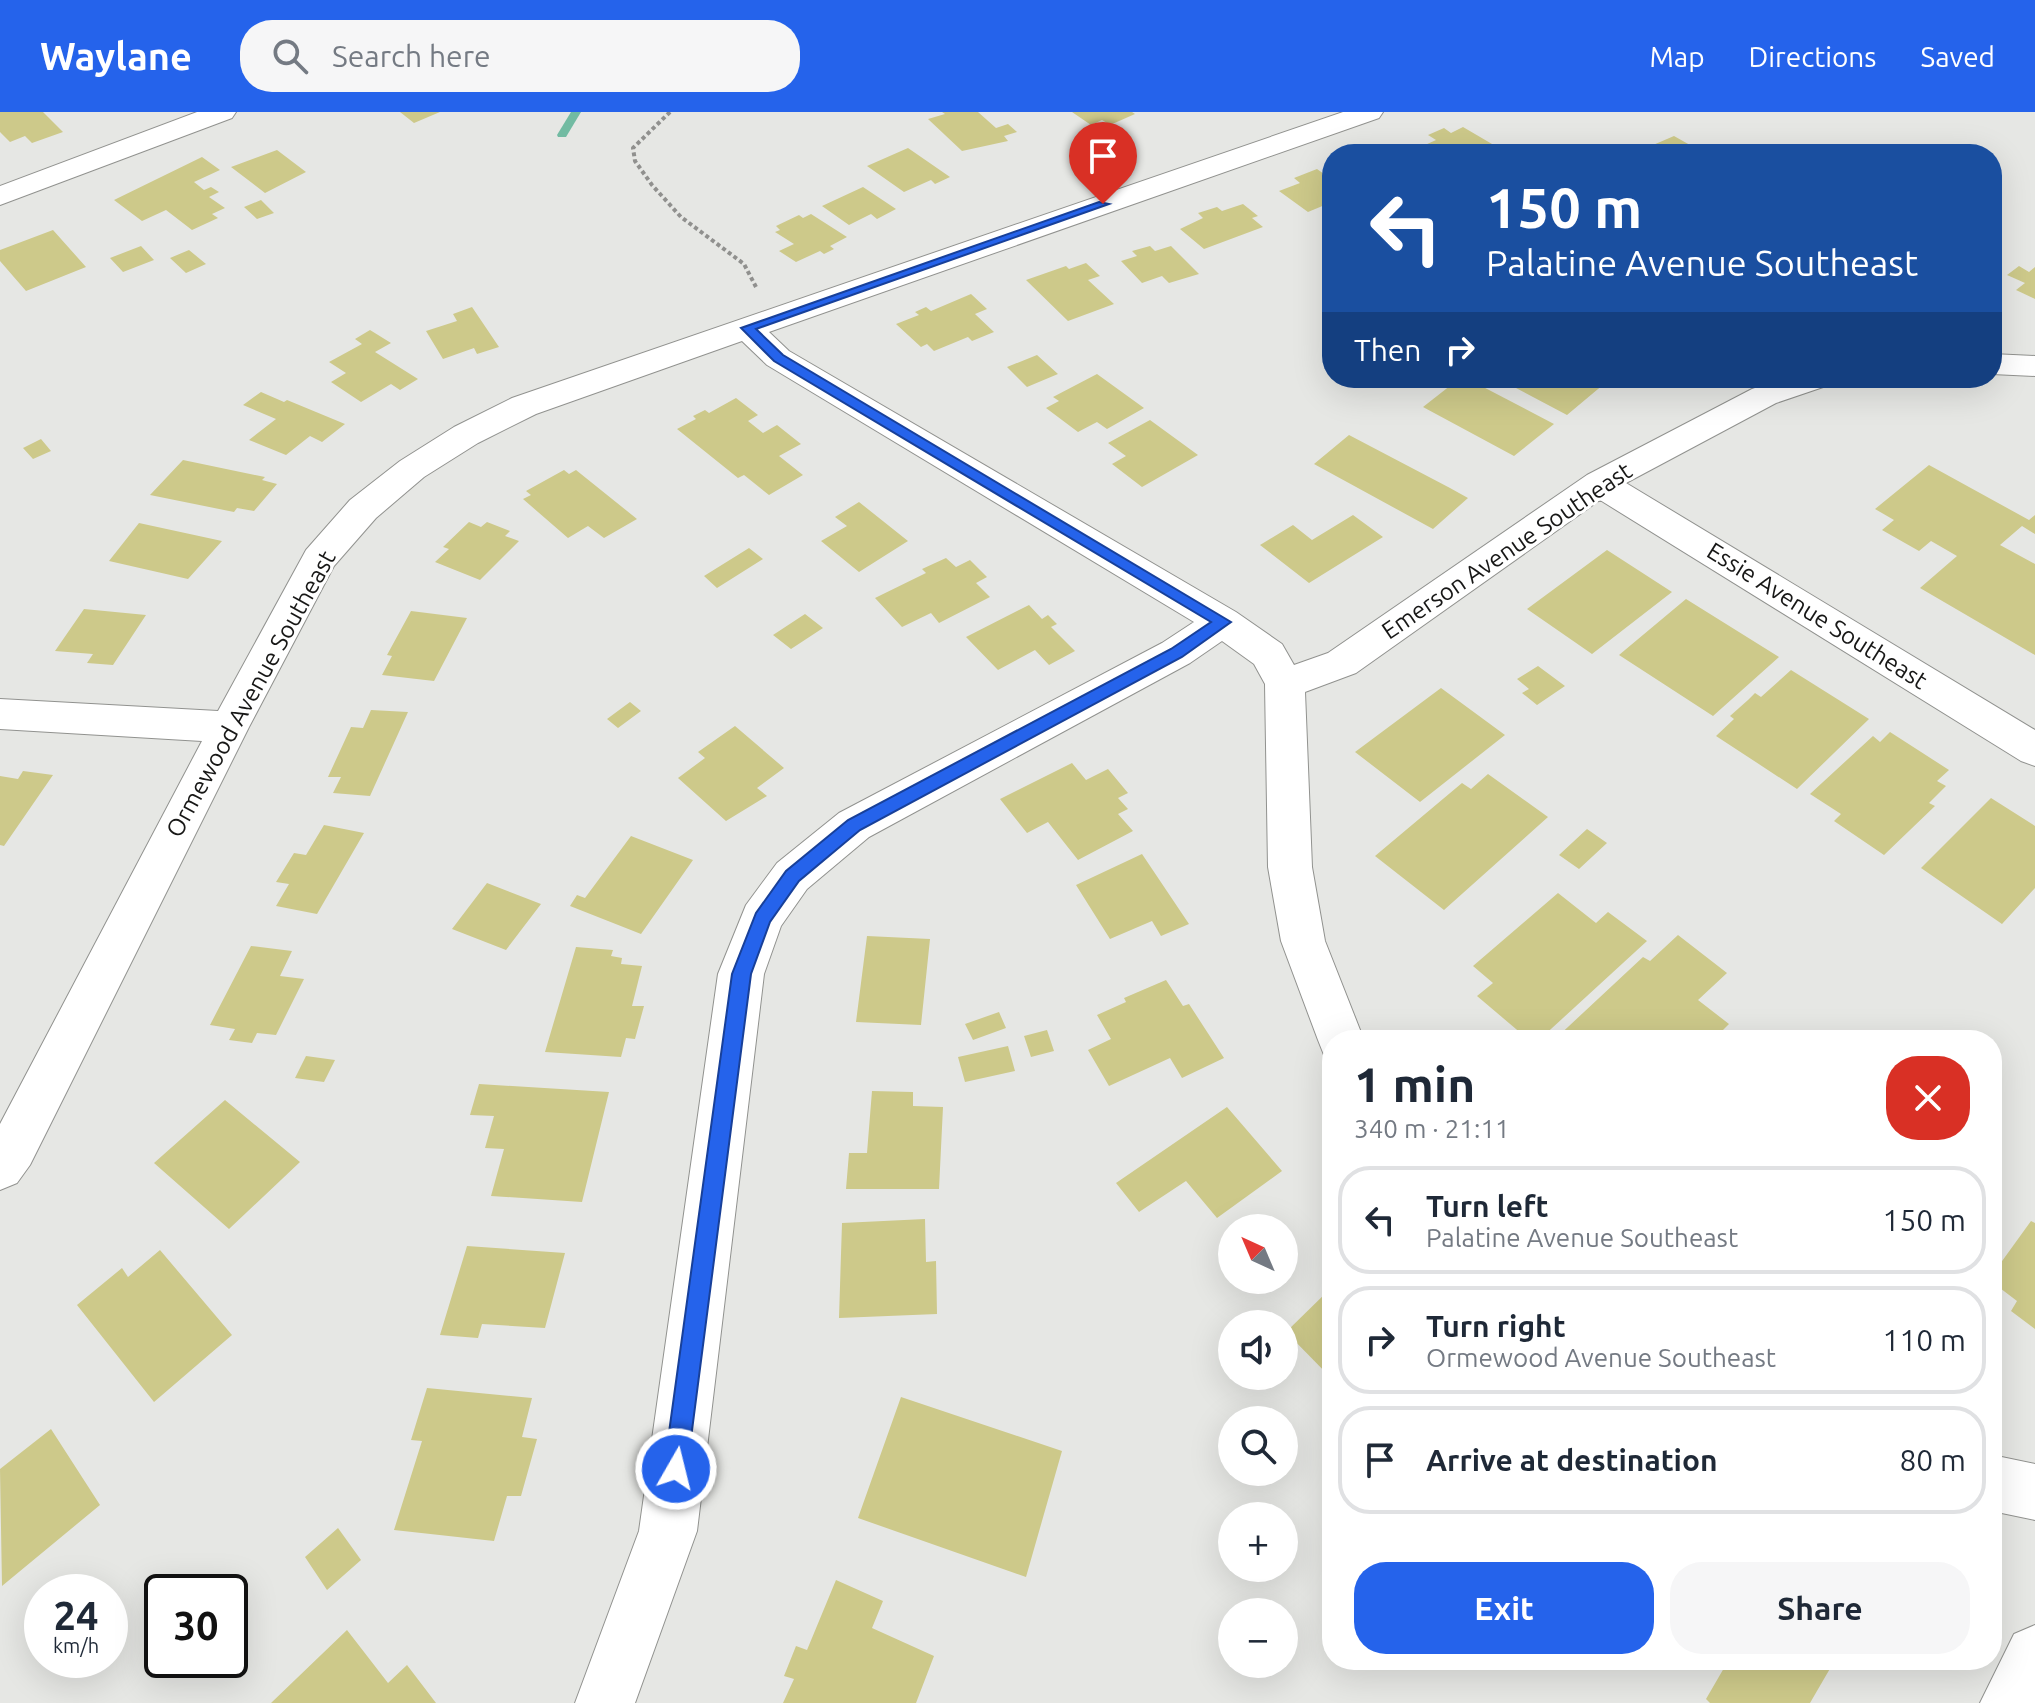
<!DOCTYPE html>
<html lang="en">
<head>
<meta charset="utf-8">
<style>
  :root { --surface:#fff; --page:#f6f6f7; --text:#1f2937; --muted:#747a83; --line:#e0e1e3; --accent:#2563eb }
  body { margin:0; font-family:Ubuntu,sans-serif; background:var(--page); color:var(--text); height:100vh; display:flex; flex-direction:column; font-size:30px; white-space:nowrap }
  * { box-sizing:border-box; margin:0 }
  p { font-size:26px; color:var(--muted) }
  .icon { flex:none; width:44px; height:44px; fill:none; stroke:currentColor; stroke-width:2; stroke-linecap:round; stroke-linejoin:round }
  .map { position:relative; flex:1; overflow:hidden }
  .panel { position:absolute; left:1322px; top:918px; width:680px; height:640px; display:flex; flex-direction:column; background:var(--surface); border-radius:32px; box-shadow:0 8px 32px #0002 }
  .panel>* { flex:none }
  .hud { position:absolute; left:1322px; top:32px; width:680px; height:244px; border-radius:32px; box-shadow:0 8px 32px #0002; background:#1a4fa0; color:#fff; overflow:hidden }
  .needle { width:52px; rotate:316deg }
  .buttons { position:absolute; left:1218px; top:1102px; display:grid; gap:16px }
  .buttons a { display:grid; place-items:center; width:80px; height:80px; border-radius:50%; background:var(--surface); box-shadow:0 8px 32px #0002; font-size:40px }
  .speed { position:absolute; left:24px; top:1462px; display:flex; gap:16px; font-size:40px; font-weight:700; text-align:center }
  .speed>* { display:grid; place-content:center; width:104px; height:104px; border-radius:50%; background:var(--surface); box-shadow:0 8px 32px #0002; line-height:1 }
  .speed small { font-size:20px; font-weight:400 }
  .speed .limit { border:4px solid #111; border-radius:12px; background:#fff; color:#111 }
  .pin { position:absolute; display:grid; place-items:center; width:68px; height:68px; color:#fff; margin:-82px -34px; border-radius:50% 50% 50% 0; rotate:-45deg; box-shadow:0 0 8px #0007 }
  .pin .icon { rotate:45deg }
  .me { position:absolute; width:88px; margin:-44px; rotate:8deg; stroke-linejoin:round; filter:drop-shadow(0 0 6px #0008) }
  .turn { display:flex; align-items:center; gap:28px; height:168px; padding:0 32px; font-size:36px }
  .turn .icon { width:104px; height:104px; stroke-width:2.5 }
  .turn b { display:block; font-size:56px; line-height:68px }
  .then { display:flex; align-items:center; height:76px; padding:0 32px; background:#0003; gap:16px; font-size:30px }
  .round { display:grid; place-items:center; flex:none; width:84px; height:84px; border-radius:32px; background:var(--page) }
  .head { display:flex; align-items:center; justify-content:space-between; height:136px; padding:0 32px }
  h1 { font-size:48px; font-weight:700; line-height:60px }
  .cta { display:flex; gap:16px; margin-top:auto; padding:16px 32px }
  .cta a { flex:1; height:92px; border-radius:32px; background:var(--accent); color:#fff; font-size:32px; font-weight:700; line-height:92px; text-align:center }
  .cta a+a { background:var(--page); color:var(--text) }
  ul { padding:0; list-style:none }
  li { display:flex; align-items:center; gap:24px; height:108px; margin:0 16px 12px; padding:0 16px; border:4px solid var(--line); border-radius:32px }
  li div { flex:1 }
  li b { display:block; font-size:30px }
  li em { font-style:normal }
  header { display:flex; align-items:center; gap:48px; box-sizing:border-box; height:112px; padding:0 40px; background:var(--accent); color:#fff }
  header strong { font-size:38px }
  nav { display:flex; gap:44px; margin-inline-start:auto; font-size:28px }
  .search { width:560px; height:72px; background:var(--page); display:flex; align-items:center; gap:20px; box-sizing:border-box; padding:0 28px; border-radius:32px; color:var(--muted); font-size:30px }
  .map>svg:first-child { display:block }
</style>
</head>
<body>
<header>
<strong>Waylane</strong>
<div class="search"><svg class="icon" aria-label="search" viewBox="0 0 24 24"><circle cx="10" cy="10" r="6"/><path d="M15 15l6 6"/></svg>Search here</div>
<nav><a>Map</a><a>Directions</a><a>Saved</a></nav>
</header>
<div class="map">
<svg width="2035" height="1591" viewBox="0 0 2035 1591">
  <rect width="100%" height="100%" fill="#e6e7e4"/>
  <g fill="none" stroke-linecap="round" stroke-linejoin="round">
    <path fill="#72bba2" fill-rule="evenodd" d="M 571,0 L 581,0 L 566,25 L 558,25 L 557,23 Z"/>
  </g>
  <path fill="#cdc98a" d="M 0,0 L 43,0 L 63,20 L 32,31 L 25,24 L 10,30 L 0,20 Z
    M 400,0 L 440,0 L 414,11 Z
    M 942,0 L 978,0 L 996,16 L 1008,12 L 1017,20 L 1004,24 L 1008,29 L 962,39 L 928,7 L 945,2 Z
    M 1072,0 L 1132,0 L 1135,2 L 1110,13 L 1102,8 L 1091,13 Z
    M 1463,15 L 1504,39 L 1497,42 L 1440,42 L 1425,33 L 1436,28 L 1428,23 L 1444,16 L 1451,21 Z
    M 1674,24 L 1706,42 L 1656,42 L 1646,36 Z
    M 1392,33 L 1405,42 L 1365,42 L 1365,41 Z
    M 908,36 L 950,65 L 935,72 L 931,68 L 904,80 L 867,54 Z
    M 277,38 L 306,60 L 265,81 L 231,55 Z
    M 202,45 L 220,58 L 194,70 L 204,78 L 211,75 L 219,80 L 209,85 L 225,96 L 212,102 L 218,106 L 192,118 L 166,98 L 142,109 L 114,88 Z
    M 1317,57 L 1324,62 L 1332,59 L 1332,90 L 1308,100 L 1279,79 L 1300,71 L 1294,66 Z
    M 863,75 L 896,97 L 877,107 L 871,102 L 849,113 L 822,94 Z
    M 261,88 L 274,101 L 257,107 L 244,95 Z
    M 1243,92 L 1258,104 L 1252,106 L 1263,115 L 1204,137 L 1180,117 L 1203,106 L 1198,101 L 1217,95 L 1222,99 Z
    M 811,102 L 847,125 L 830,134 L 834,137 L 824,142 L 820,139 L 796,150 L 779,139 L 794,132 L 775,120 L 780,118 L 776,114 L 799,103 L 803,106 Z
    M 53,118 L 86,155 L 26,179 L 0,149 L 0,138 Z
    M 141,134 L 154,148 L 123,160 L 110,146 Z
    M 1150,134 L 1155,139 L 1171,134 L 1199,162 L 1169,171 L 1162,164 L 1142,171 L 1121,149 L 1137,144 L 1132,139 Z
    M 189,138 L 206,152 L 186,161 L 170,146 Z
    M 1086,151 L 1100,164 L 1088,168 L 1114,192 L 1068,209 L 1026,168 L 1066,154 L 1069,157 Z
    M 2019,154 L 2029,160 L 2035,155 L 2035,187 L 2016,178 L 2025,171 L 2007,163 Z
    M 971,182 L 987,197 L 975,202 L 994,220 L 972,229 L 968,225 L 934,239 L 927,232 L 921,235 L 896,212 L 919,203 L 915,200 L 926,195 L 931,199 Z
    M 472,195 L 499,235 L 477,242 L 474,236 L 443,247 L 426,219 L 457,209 L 453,202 Z
    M 370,218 L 391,231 L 375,240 L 418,267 L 400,278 L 391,272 L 361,290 L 331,270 L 346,261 L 329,250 L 362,232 L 355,227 Z
    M 1037,243 L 1058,262 L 1027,275 L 1007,255 Z
    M 1097,262 L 1144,296 L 1107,317 L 1097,310 L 1078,320 L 1046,296 L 1059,289 L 1053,285 Z
    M 1460,266 L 1466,266 L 1554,312 L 1514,344 L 1423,295 Z
    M 1497,266 L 1592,266 L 1604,272 L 1567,303 Z
    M 261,280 L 284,290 L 287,288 L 345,312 L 322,330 L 310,324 L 286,343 L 249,328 L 276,307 L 243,293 Z
    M 736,286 L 758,303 L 748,309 L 763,321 L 777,313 L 801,332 L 779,344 L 803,363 L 769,383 L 744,363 L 738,366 L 677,317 L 696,307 L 693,304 L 705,298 L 709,301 Z
    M 1150,308 L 1198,343 L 1142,375 L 1112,352 L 1126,344 L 1108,331 Z
    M 1349,323 L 1450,376 L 1468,386 L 1433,417 L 1314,352 Z
    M 41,327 L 51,339 L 33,347 L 23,336 Z
    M 183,348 L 265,365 L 262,368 L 277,372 L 254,399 L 237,396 L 234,400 L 150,383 Z
    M 1929,353 L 2029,408 L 2035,403 L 2035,422 L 2022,414 L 2000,433 L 2035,452 L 2035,543 L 1920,476 L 1957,444 L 1931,429 L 1919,439 L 1882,418 L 1894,408 L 1875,397 Z
    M 564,358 L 569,362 L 576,358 L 637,407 L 604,426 L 588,414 L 568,426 L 523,387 L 531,383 L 526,379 Z
    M 859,390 L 908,429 L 859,460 L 821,429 L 847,414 L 835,405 Z
    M 1353,403 L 1383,425 L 1309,471 L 1260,433 L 1293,413 L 1312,428 Z
    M 469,410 L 481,415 L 487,410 L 510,419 L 505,424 L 519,429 L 480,468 L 435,450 L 449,437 L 443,435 Z
    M 139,411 L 222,429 L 188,467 L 109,449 Z
    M 749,436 L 763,447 L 717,476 L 704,464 Z
    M 1607,438 L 1672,480 L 1592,542 L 1527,497 Z
    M 946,446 L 956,455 L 970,448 L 987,465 L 976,471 L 990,485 L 939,511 L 931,501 L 902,515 L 875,486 L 926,461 L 922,457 Z
    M 1686,487 L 1779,545 L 1713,604 L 1619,543 Z
    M 1029,493 L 1042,507 L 1048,503 L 1057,512 L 1051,515 L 1075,539 L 1049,553 L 1035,538 L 998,558 L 966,525 Z
    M 84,497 L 146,503 L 113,553 L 87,551 L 93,542 L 55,539 Z
    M 411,499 L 467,506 L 434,569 L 382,563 L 392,544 L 387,543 Z
    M 805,502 L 823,516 L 791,537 L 773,523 Z
    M 1538,554 L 1565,574 L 1537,593 L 1522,581 L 1529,577 L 1517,567 Z
    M 1791,558 L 1869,607 L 1797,677 L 1716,624 L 1734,607 L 1730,604 L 1748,588 L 1755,581 L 1761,585 Z
    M 1441,576 L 1505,623 L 1420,690 L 1355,640 Z
    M 630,590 L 641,599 L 618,616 L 607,607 Z
    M 371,598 L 408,600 L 370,684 L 333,681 L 341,665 L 328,665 L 351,615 L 363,616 Z
    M 735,614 L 784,656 L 757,676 L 767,684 L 726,709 L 678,666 L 705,646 L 698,640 Z
    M 1890,620 L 1949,658 L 1937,669 L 1946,674 L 1929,691 L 1935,694 L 1884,743 L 1834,709 L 1841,702 L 1810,682 L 1873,624 L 1880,630 Z
    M 1072,651 L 1086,668 L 1108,657 L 1128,681 L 1118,686 L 1128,697 L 1118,702 L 1133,719 L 1078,748 L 1048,710 L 1027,721 L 1000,687 Z
    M 23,659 L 53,663 L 4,734 L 0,733 L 0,664 L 18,667 Z
    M 1488,662 L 1548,705 L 1444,798 L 1375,744 L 1462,671 L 1471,677 Z
    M 1991,686 L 2035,714 L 2035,776 L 2002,812 L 1921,756 Z
    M 324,713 L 364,721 L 317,802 L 276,794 L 289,772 L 276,770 L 294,741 L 306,743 Z
    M 1587,717 L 1607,731 L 1579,757 L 1559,743 Z
    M 631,724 L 693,748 L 641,822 L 570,794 L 577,783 L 585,786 Z
    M 1142,742 L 1189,812 L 1161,824 L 1152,809 L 1110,827 L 1076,773 Z
    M 487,771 L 541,792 L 506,838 L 452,817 Z
    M 1558,781 L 1596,811 L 1608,800 L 1647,829 L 1539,928 L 1529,928 L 1477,884 L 1493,871 L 1473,854 Z
    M 1678,823 L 1727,861 L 1698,888 L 1729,912 L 1713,928 L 1554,928 L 1643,845 L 1650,849 Z
    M 867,824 L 930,827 L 921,913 L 856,910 Z
    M 251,834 L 292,839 L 280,864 L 304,867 L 276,923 L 257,921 L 252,931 L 229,928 L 235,917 L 210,913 Z
    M 576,835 L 613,838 L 611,844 L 622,846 L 621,852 L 642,854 L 632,894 L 644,894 L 635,927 L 626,926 L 621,945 L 545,940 Z
    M 1166,868 L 1183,894 L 1189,892 L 1224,946 L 1182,966 L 1170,946 L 1109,974 L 1088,938 L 1111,927 L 1097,903 L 1126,890 L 1124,886 Z
    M 999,900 L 1006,916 L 973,928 L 965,912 Z
    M 1047,918 L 1054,939 L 1031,945 L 1024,924 Z
    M 1008,934 L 1015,959 L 965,970 L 958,945 Z
    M 306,944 L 335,948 L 324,970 L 295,966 Z
    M 479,972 L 609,980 L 582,1090 L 491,1084 L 504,1037 L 485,1036 L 494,1004 L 470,1003 Z
    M 872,979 L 913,980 L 913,994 L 943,995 L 939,1077 L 846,1077 L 849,1041 L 867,1041 Z
    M 225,988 L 300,1050 L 229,1117 L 154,1051 Z
    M 1227,995 L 1282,1059 L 1217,1106 L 1186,1069 L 1139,1100 L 1116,1071 Z
    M 925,1107 L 926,1150 L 936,1149 L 937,1202 L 839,1206 L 842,1111 Z
    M 2031,1109 L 2035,1111 L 2035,1217 L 2011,1199 L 2017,1189 L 1992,1170 L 1992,1163 Z
    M 467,1134 L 565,1141 L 545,1216 L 482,1212 L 478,1226 L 440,1223 Z
    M 160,1138 L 232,1223 L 154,1290 L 77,1193 L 122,1156 L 128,1165 Z
    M 1332,1175 L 1332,1267 L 1286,1220 Z
    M 427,1276 L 532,1286 L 522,1325 L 537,1327 L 521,1384 L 507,1384 L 494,1429 L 394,1418 L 422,1329 L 411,1328 Z
    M 901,1285 L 1062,1339 L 1026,1465 L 858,1406 Z
    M 51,1317 L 100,1393 L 2,1474 L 0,1357 Z
    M 338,1416 L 361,1448 L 327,1478 L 305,1445 Z
    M 836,1468 L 883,1489 L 872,1516 L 934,1544 L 916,1591 L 783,1591 L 794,1567 L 784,1564 L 796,1534 L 807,1538 Z
    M 347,1518 L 388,1571 L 407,1553 L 436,1591 L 271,1591 Z
    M 1714,1548 L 1835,1548 L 1810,1591 L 1710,1591 L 1706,1587 L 1724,1556 Z"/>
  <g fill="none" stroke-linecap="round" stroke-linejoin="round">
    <g stroke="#91928f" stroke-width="2">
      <path id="minor" d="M 197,0 L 236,0 L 232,6 L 0,93 L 0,74 Z
        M 1343,0 L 1383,0 L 1379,6 L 769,220 L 789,239 L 1236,500 L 1282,532 L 1294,553 L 1328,541 L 1587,363 L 1752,277 L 1784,266 L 1833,266 L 1829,273 L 1776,291 L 1626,371 L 2035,618 L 2035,654 L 2021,649 L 1600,388 L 1356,561 L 1305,580 L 1312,755 L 1325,829 L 1364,928 L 1332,928 L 1332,946 L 1324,943 L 1318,928 L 1281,829 L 1268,755 L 1265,572 L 1254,552 L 1222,529 L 1190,551 L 869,725 L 807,777 L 781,814 L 764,862 L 697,1419 L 635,1591 L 575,1591 L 639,1419 L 718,862 L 746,793 L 777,751 L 839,701 L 1162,531 L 1194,510 L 767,253 L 742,229 L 536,302 L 478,331 L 424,365 L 376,406 L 334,454 L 249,615 L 30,1053 L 17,1071 L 0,1078 L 0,1012 L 202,629 L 0,617 L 0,587 L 218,599 L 306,438 L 350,388 L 400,349 L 454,315 L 512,286 Z
        M 1992,242 L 2035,244 L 2035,264 L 1992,262 Z
        M 1992,1343 L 2035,1352 L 2035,1408 L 1992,1399 Z
        M 2035,1513 L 2035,1591 L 1980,1591 L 2014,1522 Z"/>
    </g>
    <path stroke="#90908e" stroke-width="4" stroke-dasharray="4 3" stroke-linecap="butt" d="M 670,0 L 633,36 L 635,49 L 652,73 L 681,105 L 744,152 L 756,175"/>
    <use href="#minor" fill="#fff" fill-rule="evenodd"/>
  </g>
  <path fill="#2563eb" stroke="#184099" stroke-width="2" d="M 1099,90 L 1109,92 L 756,217 L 783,243 L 1231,510 L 1182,545 L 860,718 L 799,769 L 770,810 L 751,862 L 687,1357 L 684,1366 L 676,1369 L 667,1366 L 664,1357 L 732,862 L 756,801 L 786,759 L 848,708 L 1171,537 L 1211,510 L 774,249 L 741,216 Z"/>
  <g text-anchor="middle" stroke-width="6" stroke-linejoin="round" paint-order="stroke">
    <g font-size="24" fill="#171716" stroke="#fff">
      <text transform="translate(1507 439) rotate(-34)" y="8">Emerson Avenue Southeast</text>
      <text transform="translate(1817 504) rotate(32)" y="8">Essie Avenue Southeast</text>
      <text transform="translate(251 582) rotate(-61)" y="8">Ormewood Avenue Southeast</text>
    </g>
  </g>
</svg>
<div class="buttons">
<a><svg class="needle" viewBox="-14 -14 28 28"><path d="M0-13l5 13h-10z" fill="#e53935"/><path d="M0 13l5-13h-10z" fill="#747a83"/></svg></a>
<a><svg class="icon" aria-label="sound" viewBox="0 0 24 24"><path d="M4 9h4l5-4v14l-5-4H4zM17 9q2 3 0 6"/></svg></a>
<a><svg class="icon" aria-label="search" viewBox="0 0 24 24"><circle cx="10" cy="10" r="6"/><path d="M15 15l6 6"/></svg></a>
<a>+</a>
<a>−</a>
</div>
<div class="speed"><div>24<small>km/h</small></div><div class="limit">30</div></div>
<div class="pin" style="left:1103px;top:92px;background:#d93025"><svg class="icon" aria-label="arrive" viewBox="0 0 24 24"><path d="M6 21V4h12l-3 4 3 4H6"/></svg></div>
<svg class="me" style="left:676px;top:1357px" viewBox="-20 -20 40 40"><circle r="17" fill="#2563eb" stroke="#fff" stroke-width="3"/><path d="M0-11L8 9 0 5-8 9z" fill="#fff"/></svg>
<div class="hud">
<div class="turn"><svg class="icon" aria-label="left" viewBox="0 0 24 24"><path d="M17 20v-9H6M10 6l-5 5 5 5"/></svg><div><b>150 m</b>Palatine Avenue Southeast</div></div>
<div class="then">Then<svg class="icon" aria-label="right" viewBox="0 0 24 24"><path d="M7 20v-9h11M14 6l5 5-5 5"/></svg></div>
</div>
<section class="panel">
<div class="head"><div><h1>1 min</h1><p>340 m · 21:11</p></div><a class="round" style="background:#d93025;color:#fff"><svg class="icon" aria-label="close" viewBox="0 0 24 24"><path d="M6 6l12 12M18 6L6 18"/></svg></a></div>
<ul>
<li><svg class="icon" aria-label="left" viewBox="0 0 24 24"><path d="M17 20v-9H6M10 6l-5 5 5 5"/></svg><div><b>Turn left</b><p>Palatine Avenue Southeast</p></div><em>150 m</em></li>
<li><svg class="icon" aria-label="right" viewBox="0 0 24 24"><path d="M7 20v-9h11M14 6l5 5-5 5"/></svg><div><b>Turn right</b><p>Ormewood Avenue Southeast</p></div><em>110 m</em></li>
<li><svg class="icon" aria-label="arrive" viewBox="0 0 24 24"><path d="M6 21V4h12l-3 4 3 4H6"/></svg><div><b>Arrive at destination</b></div><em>80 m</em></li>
</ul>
<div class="cta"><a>Exit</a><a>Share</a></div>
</section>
</div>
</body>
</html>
